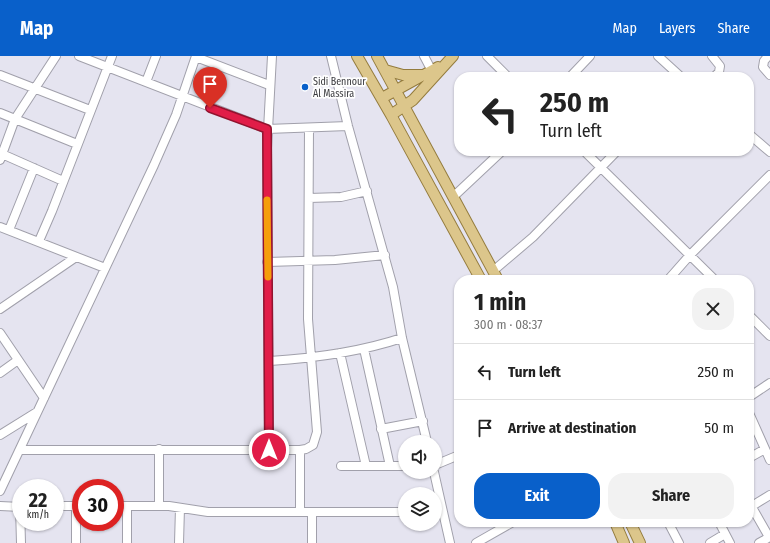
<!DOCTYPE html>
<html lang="en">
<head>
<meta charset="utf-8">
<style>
  :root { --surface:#fff; --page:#f2f2f2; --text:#222; --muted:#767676; --line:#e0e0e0; --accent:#0960ca }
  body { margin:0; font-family:"Fira Sans Condensed",sans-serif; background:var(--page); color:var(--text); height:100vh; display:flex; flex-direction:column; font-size:15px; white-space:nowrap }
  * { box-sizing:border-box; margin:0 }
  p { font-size:13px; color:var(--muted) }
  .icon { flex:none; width:22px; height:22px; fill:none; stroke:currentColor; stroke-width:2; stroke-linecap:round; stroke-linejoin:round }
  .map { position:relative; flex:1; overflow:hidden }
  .side { position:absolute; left:454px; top:219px; width:300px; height:252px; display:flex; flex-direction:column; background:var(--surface); border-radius:16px; box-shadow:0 1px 3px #0004 }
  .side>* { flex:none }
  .hud { position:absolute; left:454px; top:16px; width:300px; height:84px; border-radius:16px; box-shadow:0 1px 3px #0004; background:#fff; color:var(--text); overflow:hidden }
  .tools { position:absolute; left:398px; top:379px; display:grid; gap:8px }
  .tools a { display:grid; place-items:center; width:44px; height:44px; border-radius:50%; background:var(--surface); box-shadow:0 1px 3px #0004; font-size:20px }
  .speed { position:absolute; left:12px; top:423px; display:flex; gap:8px; font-size:20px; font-weight:700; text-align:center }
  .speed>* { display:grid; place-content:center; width:52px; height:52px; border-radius:50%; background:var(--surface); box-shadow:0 1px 3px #0004; line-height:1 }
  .speed small { font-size:10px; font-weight:400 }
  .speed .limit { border:6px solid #d22; background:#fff; color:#111 }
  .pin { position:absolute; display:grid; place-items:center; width:34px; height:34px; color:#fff; margin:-41px -17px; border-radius:50% 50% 50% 0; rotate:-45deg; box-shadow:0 0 4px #0007 }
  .pin .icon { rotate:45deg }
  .me { position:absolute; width:44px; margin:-22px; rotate:0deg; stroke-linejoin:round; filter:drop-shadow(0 0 3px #0008) }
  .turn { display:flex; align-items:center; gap:14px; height:84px; padding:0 20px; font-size:18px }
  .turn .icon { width:52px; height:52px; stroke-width:2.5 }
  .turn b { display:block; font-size:28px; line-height:34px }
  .round { display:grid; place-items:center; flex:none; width:42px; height:42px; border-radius:16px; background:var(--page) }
  .overview { display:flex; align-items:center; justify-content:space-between; height:68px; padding:0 20px }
  h1 { font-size:24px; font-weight:700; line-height:30px }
  .action { display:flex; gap:8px; margin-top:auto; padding:8px 20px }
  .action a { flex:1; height:46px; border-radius:16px; background:var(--accent); color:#fff; font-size:16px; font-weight:700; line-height:46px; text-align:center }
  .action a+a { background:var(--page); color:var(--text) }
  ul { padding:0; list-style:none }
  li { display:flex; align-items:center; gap:12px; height:56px; padding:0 20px; border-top:1px solid var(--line) }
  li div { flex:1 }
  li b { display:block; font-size:15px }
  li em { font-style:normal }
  header { display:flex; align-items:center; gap:24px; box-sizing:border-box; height:56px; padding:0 20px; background:var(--accent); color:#fff }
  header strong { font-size:19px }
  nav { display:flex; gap:22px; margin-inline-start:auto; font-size:14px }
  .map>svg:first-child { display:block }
</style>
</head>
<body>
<header>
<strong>Map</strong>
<nav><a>Map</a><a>Layers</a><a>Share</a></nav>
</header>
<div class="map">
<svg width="770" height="487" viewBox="0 0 770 487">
  <rect width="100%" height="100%" fill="#e5e4f0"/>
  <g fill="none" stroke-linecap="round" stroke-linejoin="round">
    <g stroke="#a1a0ab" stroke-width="10">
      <path id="minor" d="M 79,0 L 267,73 L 348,70
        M 331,0 L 348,70 L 393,231 L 402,282 L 427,386
        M 424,0 L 434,19
        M 487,0 L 508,21
        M 658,0 L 681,21
        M 712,0 L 720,10 L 719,16 L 714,21
        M 768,0 L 764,5 L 763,11 L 770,19
        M 196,1 L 269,29
        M 0,19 L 90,54
        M 570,21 L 590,0
        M 146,26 L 156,0
        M 0,57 L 77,88
        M 749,78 L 770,96
        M 584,95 L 715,224
        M 2,98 L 63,125
        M 0,104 L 15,63 L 56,0
        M 453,141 L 502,95
        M 309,142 L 341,141 L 367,135
        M 0,171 L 105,212
        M 9,174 L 34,112
        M 39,185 L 52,155 L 112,0
        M 267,206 L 335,204 L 385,199
        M 493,215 L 533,181 L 617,95
        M 668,224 L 690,199 L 770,119
        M 0,253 L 76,201
        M 749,259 L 770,280
        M 0,277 L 44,342
        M 364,293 L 390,410
        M 340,297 L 366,410
        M 270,305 C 315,302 360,296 402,282
        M 0,317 L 18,304
        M 749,341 L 770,327
        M 749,357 L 770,404
        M 381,373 L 423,365
        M 0,379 L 37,356
        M 159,393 L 159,450
        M 20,394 L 300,394 L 306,393 L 313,389 L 317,376 L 308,263 L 309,72
        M 269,394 L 267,92 L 272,0
        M 300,394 L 300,455
        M 749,402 L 765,393
        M 435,409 L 459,399
        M 341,410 L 405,410
        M 434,416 L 450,487
        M 0,435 L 154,109 L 176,59 L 196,0
        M 749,446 L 769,481
        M 0,450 L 21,451
        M 55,450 L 80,450
        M 115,450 L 169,450 L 208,456 L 405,456
        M 752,450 L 770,439
        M 20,451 L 21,487
        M 668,466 L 679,487
        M 719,466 L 730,487
        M 76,487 L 76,450
        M 127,487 L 127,450
        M 179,487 L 180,452
        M 312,487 L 312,456
        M 476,487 L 513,466
        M 710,487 L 725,478
        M 759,487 L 770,481"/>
    </g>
    <g stroke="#947c3e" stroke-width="12">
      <path id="major" d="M 357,0 L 391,59 L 481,224
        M 377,0 L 498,224
        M 385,14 L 403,19 L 422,19
        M 382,42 L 438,11
        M 391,59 L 413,44 L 453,0
        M 615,466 L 624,487
        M 630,466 L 640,487"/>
    </g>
    <use href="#minor" stroke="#fff" stroke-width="8"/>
    <use href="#major" stroke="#dcc68b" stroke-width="10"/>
  </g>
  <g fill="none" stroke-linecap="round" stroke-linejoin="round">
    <g stroke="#92132f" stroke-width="10">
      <path id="route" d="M 210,52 L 267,73 L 269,394"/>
    </g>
    <use href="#route" stroke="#e11d48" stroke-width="7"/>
    <path stroke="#f59e0b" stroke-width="7" d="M 267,144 L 268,221"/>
  </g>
  <circle fill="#0960ca" stroke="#fff" stroke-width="1.5" cx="305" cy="31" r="4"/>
  <g text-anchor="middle" stroke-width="3.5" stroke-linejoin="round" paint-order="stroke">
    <g font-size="10" fill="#39393d" stroke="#fff" text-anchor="start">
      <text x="313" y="29">Sidi Bennour<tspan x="313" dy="12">Al Massira</tspan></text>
    </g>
  </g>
</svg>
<div class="tools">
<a><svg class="icon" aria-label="sound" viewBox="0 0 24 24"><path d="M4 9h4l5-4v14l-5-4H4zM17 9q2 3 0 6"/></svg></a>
<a><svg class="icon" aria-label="layers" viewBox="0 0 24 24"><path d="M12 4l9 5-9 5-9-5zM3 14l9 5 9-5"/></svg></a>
</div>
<div class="speed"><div>22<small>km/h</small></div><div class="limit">30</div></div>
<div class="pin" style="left:210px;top:52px;background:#d93025"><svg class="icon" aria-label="arrive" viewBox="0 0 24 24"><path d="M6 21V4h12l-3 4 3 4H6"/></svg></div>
<svg class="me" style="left:269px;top:394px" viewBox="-20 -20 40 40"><circle r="17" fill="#e11d48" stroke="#fff" stroke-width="3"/><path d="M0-11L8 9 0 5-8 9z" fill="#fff"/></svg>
<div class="hud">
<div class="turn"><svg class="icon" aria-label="left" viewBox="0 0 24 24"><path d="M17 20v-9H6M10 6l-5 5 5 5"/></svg><div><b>250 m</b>Turn left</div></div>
</div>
<section class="side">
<div class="overview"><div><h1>1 min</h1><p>300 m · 08:37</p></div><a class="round"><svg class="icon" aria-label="close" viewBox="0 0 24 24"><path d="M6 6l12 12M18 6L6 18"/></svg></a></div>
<ul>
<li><svg class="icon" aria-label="left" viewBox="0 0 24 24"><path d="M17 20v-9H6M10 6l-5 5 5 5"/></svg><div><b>Turn left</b></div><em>250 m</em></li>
<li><svg class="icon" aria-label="arrive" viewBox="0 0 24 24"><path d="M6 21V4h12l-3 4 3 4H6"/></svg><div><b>Arrive at destination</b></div><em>50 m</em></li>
</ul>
<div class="action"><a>Exit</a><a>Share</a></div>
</section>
</div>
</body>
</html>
